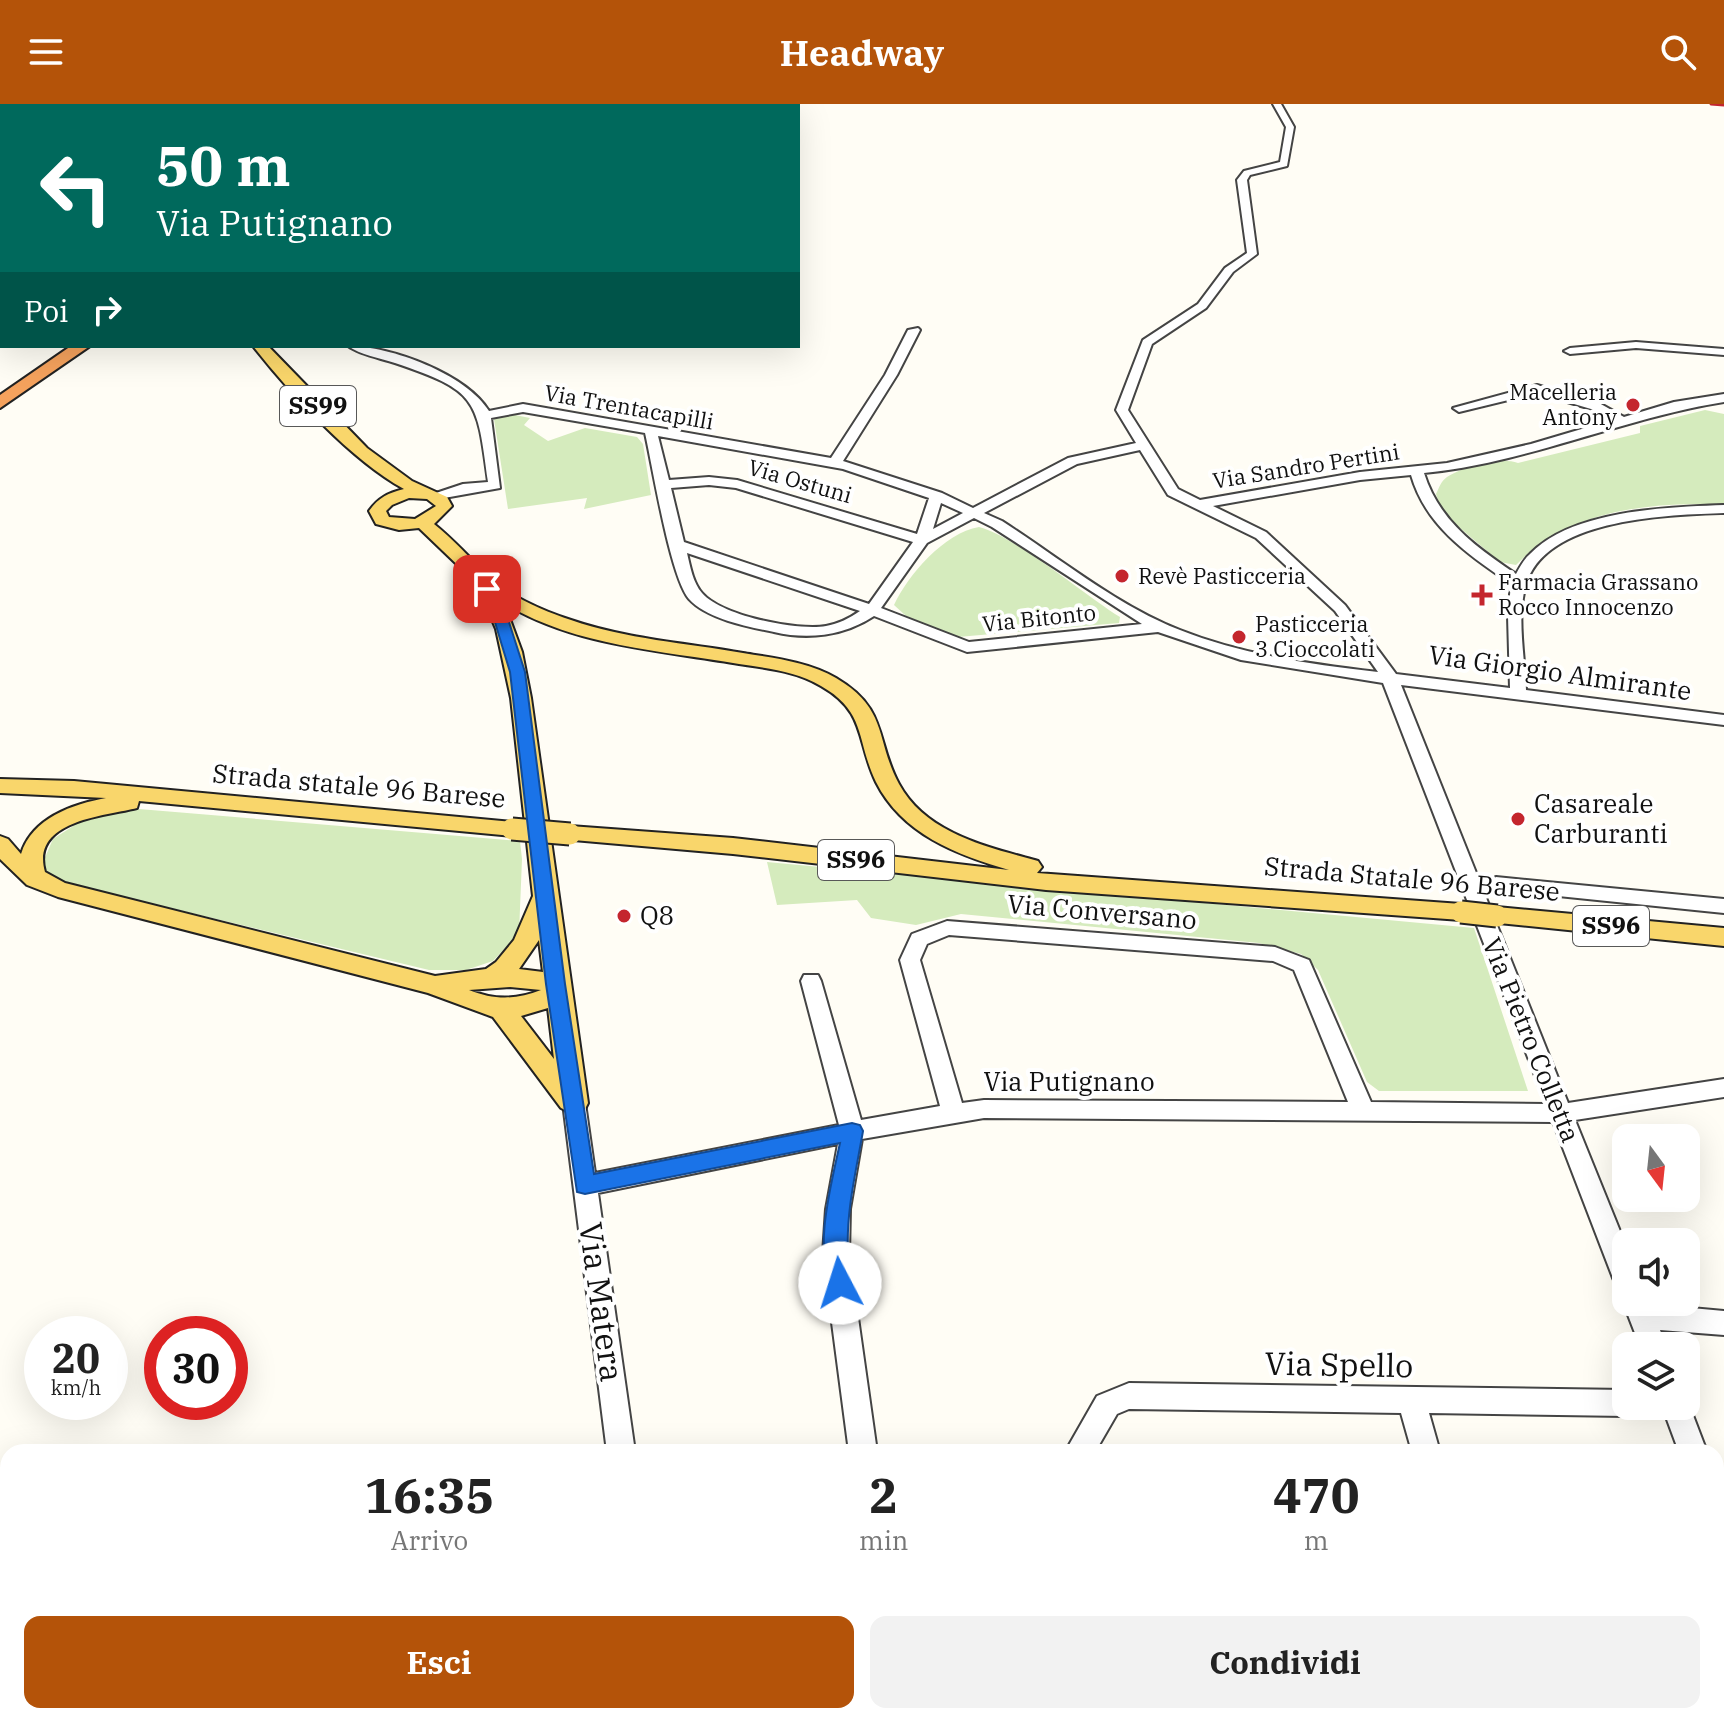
<!DOCTYPE html>
<html lang="it">
<head>
<meta charset="utf-8">
<style>
  :root { --surface:#fff; --page:#f2f2f2; --text:#222; --muted:#767676; --accent:#b45309 }
  body { margin:0; font-family:"IBM Plex Serif",serif; background:var(--page); color:var(--text); height:100vh; display:flex; flex-direction:column; font-size:30px; white-space:nowrap }
  * { box-sizing:border-box; margin:0 }
  p { font-size:26px; color:var(--muted) }
  .icon { flex:none; width:44px; height:44px; fill:none; stroke:currentColor; stroke-width:2; stroke-linecap:round; stroke-linejoin:round }
  .map { position:relative; flex:1; overflow:hidden }
  .drawer { position:absolute; left:0px; top:1340px; width:1724px; height:280px; display:flex; flex-direction:column; background:var(--surface); border-radius:24px 24px 0 0; box-shadow:0 8px 32px #0002 }
  .drawer>* { flex:none }
  .guide { position:absolute; left:0px; top:0px; width:800px; height:244px; box-shadow:0 8px 32px #0002; background:#00695c; color:#fff; overflow:hidden }
  .needle { width:52px; rotate:165deg }
  .tools { position:absolute; left:1612px; top:1020px; display:grid; gap:16px }
  .tools a { display:grid; place-items:center; width:88px; height:88px; border-radius:16px; background:var(--surface); box-shadow:0 8px 32px #0002; font-size:40px }
  .speed { position:absolute; left:24px; top:1212px; display:flex; gap:16px; font-size:40px; font-weight:700; text-align:center }
  .speed>* { display:grid; place-content:center; width:104px; height:104px; border-radius:50%; background:var(--surface); box-shadow:0 8px 32px #0002; line-height:1 }
  .speed small { font-size:20px; font-weight:400 }
  .speed .limit { border:12px solid #d22; background:#fff; color:#111 }
  .pin { position:absolute; display:grid; place-items:center; width:68px; height:68px; color:#fff; margin:-34px; border-radius:16px; box-shadow:0 4px 12px #0006 }
  .me { position:absolute; width:88px; margin:-44px; rotate:355deg; stroke-linejoin:round; filter:drop-shadow(0 0 6px #0008) }
  .turn { display:flex; align-items:center; gap:28px; height:168px; padding:0 24px; font-size:36px }
  .turn .icon { width:104px; height:104px; stroke-width:2.5 }
  .turn b { display:block; font-size:56px; line-height:68px }
  .then { display:flex; align-items:center; height:76px; padding:0 24px; background:#0003; gap:16px; font-size:30px }
  .eta { display:flex; justify-content:space-evenly; align-items:center; height:136px; text-align:center }
  .eta b { font-size:48px; font-weight:700; line-height:56px }
  .cta { display:flex; gap:16px; margin-top:auto; padding:16px 24px }
  .cta a { flex:1; height:92px; border-radius:16px; background:var(--accent); color:#fff; font-size:32px; font-weight:700; line-height:92px; text-align:center }
  .cta a+a { background:var(--page); color:var(--text) }
  header { display:flex; justify-content:space-between; align-items:center; height:104px; padding:0 24px; background:var(--accent); color:#fff; font-size:36px; font-weight:700 }
  .map>svg:first-child { display:block }
</style>
</head>
<body>
<header><svg class="icon" aria-label="menu" viewBox="0 0 24 24"><path d="M4 6h16M4 12h16M4 18h16"/></svg>Headway<svg class="icon" aria-label="search" viewBox="0 0 24 24"><circle cx="10" cy="10" r="6"/><path d="M15 15l6 6"/></svg></header>
<div class="map">
<svg width="1724" height="1620" viewBox="0 0 1724 1620">
  <rect width="100%" height="100%" fill="#fffdf5"/>
  <path fill="#d5ebbd" d="M 1705,306 L 1724,310 L 1724,401 C 1651,397 1569,406 1516,461 L 1500,458 L 1448,414 L 1441,406 L 1436,390 C 1439,384 1441,377 1447,373 C 1464,362 1500,352 1518,359 L 1640,329 L 1640,322 Z
    M 510,310 L 530,314 L 524,321 L 548,337 L 585,324 L 637,333 L 643,340 L 651,391 L 584,405 L 587,394 L 508,405 L 494,315 Z
    M 979,423 C 1018,434 1082,489 1120,513 L 1119,519 L 958,533 L 906,512 L 894,501 C 908,471 944,429 979,423 Z
    M 127,704 L 520,737 L 522,755 L 519,829 L 493,857 L 466,866 L 429,866 L 53,776 L 40,765 L 53,735 L 92,710 Z
    M 767,758 L 1474,824 L 1528,987 L 1379,987 L 1367,978 L 1318,866 L 1301,850 L 1259,839 L 961,810 L 916,821 L 871,814 L 857,796 L 777,801 Z"/>
  <g fill="none" stroke-linecap="round" stroke-linejoin="round">
    <g stroke="#444" stroke-width="4">
      <path id="minor" d="M 295,0 L 303,0 L 294,2 Z
        M 1273,0 L 1281,0 L 1294,23 L 1287,62 L 1250,71 L 1247,76 L 1257,150 L 1233,168 L 1206,204 L 1152,240 L 1128,306 L 1178,385 L 1200,396 L 1360,368 L 1447,359 L 1531,340 L 1612,316 L 1591,305 L 1537,289 L 1459,308 L 1453,304 L 1537,281 L 1599,299 L 1624,313 L 1674,298 L 1724,290 L 1724,298 C 1623,314 1527,359 1424,369 C 1439,417 1476,443 1516,470 C 1520,463 1524,455 1530,450 C 1572,406 1667,403 1724,401 L 1724,409 C 1669,411 1552,414 1528,475 C 1515,507 1525,553 1526,586 L 1724,611 L 1724,621 L 1401,581 L 1568,999 L 1724,975 L 1724,993 L 1575,1016 L 1626,1142 L 1626,1185 L 1617,1182 L 1613,1174 L 1553,1018 L 984,1014 L 862,1035 L 850,1105 L 849,1150 L 877,1348 L 849,1348 L 823,1150 L 826,1105 L 838,1040 L 598,1089 L 635,1348 L 607,1348 L 563,999 L 566,992 L 574,990 L 582,992 L 585,999 L 595,1069 L 839,1021 L 801,877 L 804,871 L 818,871 L 821,877 L 861,1016 L 940,1002 L 900,856 L 912,830 L 947,817 L 1275,843 L 1309,856 L 1371,998 L 1546,1000 L 1383,579 L 1241,556 L 1158,528 L 967,548 L 874,512 C 844,532 808,536 774,528 C 749,523 707,515 689,495 C 670,472 653,364 645,329 L 523,308 L 491,314 L 500,384 L 433,396 L 433,390 L 463,380 L 488,378 C 477,295 478,287 395,259 C 380,254 360,251 348,242 C 391,242 466,270 489,307 L 523,300 L 831,354 L 885,271 L 908,226 L 918,224 L 920,226 L 897,271 L 843,357 L 942,389 L 973,404 L 1068,354 L 1136,339 L 1116,306 L 1143,236 L 1198,200 L 1225,164 L 1247,149 L 1237,76 L 1244,67 L 1280,58 L 1286,23 ZM 658,332 L 843,365 L 929,394 L 917,430 L 737,376 L 709,373 L 669,376 ZM 1140,346 L 1168,391 L 1256,434 L 1335,507 L 1378,568 C 1311,560 1243,551 1180,526 C 1118,502 1058,453 1002,417 L 984,409 L 1077,360 ZM 1411,371 C 1426,423 1469,451 1511,480 L 1508,512 L 1510,584 L 1396,570 L 1345,501 L 1266,428 L 1213,402 L 1360,376 ZM 709,381 L 736,384 L 913,438 L 869,500 L 684,438 L 671,384 ZM 941,399 L 963,409 L 933,425 ZM 974,414 L 992,423 L 1142,520 L 969,538 L 881,504 L 927,439 ZM 687,449 L 860,507 C 850,514 838,520 826,522 C 797,527 722,512 702,489 C 693,479 690,462 687,449 ZM 949,831 L 1273,857 L 1294,866 L 1348,998 L 984,996 L 962,999 L 920,856 L 927,840 Z
        M 1636,238 L 1724,245 L 1724,251 L 1636,244 L 1570,250 L 1564,247 L 1570,244 Z
        M 1496,773 L 1724,795 L 1724,809 L 1489,785 L 1486,780 Z
        M 1626,1192 L 1626,1198 L 1724,1207 L 1724,1231 L 1660,1226 L 1666,1242 L 1640,1242 L 1623,1198 Z
        M 1129,1279 L 1626,1286 L 1626,1302 L 1638,1302 L 1636,1308 L 1626,1312 L 1429,1309 L 1440,1348 L 1412,1348 L 1401,1309 L 1129,1305 L 1117,1310 L 1095,1348 L 1065,1348 L 1097,1292 Z
        M 1686,1293 L 1707,1348 L 1679,1348 L 1662,1302 L 1686,1302 Z
        M 1716,1397 L 1724,1400 L 1724,1448 L 1716,1444 Z
        M 1716,1454 L 1724,1454 L 1724,1484 L 1716,1484 Z
        M 637,1612 L 669,1612 L 670,1620 L 638,1620 Z
        M 728,1612 L 770,1612 L 767,1620 L 725,1620 Z
        M 884,1612 L 916,1612 L 919,1620 L 887,1620 Z
        M 1357,1612 L 1389,1612 L 1392,1620 L 1360,1620 Z
        M 1538,1612 L 1570,1612 L 1573,1620 L 1541,1620 Z"/>
    </g>
    <g stroke="#222" stroke-width="4">
      <path id="major" d="M 253,242 L 268,242 L 367,344 L 412,377 L 447,393 L 452,402 L 434,420 C 453,435 469,453 486,470 C 506,491 543,507 571,516 C 626,535 686,539 743,549 C 774,554 809,558 836,574 C 889,605 875,636 899,680 C 926,730 988,743 1038,757 L 1042,763 L 1037,769 L 1461,800 L 1469,802 L 1473,808 L 1469,814 L 1461,816 L 1046,786 L 733,750 L 562,735 L 559,730 L 562,725 L 570,722 L 733,734 L 1009,766 C 957,751 902,730 876,678 C 856,637 867,608 821,582 C 796,567 766,564 739,560 C 659,546 574,542 504,499 L 522,548 L 531,594 L 588,999 L 584,1007 L 574,1010 L 561,1004 L 493,913 L 428,889 L 58,793 L 27,781 L 0,755 L 0,732 L 8,735 L 21,750 C 32,714 73,700 106,694 L 0,689 L 0,675 L 74,677 L 512,718 L 520,720 L 523,725 L 520,730 L 512,732 L 139,697 L 137,704 C 106,712 30,716 45,768 L 65,779 L 435,872 L 486,865 L 496,858 L 514,836 L 533,792 L 511,594 L 496,525 L 481,490 L 467,470 L 419,424 L 399,426 L 376,420 L 369,407 C 378,394 388,389 404,385 C 351,356 290,289 253,242 ZM 409,394 L 427,395 L 436,402 L 415,415 L 389,413 L 386,407 L 392,401 ZM 539,836 L 543,868 L 519,865 ZM 510,883 L 541,886 C 516,896 494,896 469,886 ZM 548,904 L 554,955 L 521,912 Z
        M 1497,803 L 1724,824 L 1724,842 L 1489,818 L 1485,812 L 1489,806 Z"/>
    </g>
    <g stroke="#222" stroke-width="4">
      <path id="highway" d="M 269,0 L 281,0 L 268,2 Z
        M 71,242 L 90,242 L 0,304 L 0,291 Z"/>
    </g>
    <use href="#minor" fill="#fff" fill-rule="evenodd"/>
    <use href="#major" fill="#f9d66b" fill-rule="evenodd"/>
    <use href="#highway" fill="#f5a25d" fill-rule="evenodd"/>
    <path stroke="#c4262e" stroke-width="3" d="M 1711,0 L 1724,1"/>
    <g stroke="#222" stroke-width="25" stroke-linecap="butt">
      <path id="major-bridge" d="M 512,725 L 570,730
        M 1461,808 L 1497,812"/>
    </g>
    <use href="#major-bridge" stroke="#f9d66b" stroke-width="21"/>
  </g>
  <path fill="#1a73e8" stroke="#114b97" stroke-width="2" d="M 487,481 L 494,485 L 508,515 L 525,568 L 565,880 L 594,1070 L 852,1019 L 860,1021 L 863,1027 C 856,1068 846,1107 848,1148 C 848,1161 854,1174 848,1186 L 840,1189 L 832,1186 C 813,1146 831,1081 840,1039 L 585,1090 L 577,1088 L 546,880 L 510,568 L 494,515 L 480,485 Z"/>
  <g fill="#c4262e" stroke="#fff" stroke-width="3">
    <circle cx="1633" cy="301" r="8"/>
    <circle cx="1122" cy="472" r="8"/>
    <path d="M1478 479h8v8h8v8h-8v8h-8v-8h-8v-8h8z"/>
    <circle cx="1239" cy="533" r="8"/>
    <circle cx="1518" cy="715" r="8"/>
    <circle cx="624" cy="812" r="8"/>
  </g>
  <g text-anchor="middle" stroke-width="8" stroke-linejoin="round" paint-order="stroke">
    <g font-size="22" fill="#111" stroke="#fff" text-anchor="start">
      <text x="1617" y="296" text-anchor="end">Macelleria<tspan x="1617" dy="25">Antony</tspan></text>
      <text x="1138" y="480">Revè Pasticceria</text>
      <text x="1498" y="486">Farmacia Grassano<tspan x="1498" dy="25">Rocco Innocenzo</tspan></text>
      <text x="1255" y="528">Pasticceria<tspan x="1255" dy="25">3 Cioccolati</tspan></text>
    </g>
    <g font-size="22" fill="#111" stroke="#fff">
      <text transform="translate(629 303) rotate(10)" y="8">Via Trentacapilli</text>
      <text transform="translate(1306 362) rotate(-9)" y="8">Via Sandro Pertini</text>
      <text transform="translate(800 377) rotate(16)" y="8">Via Ostuni</text>
      <text transform="translate(1039 514) rotate(-6)" y="8">Via Bitonto</text>
    </g>
    <g fill="#fff" stroke="#585858" stroke-width="2">
      <rect x="280" y="282" width="76" height="40" rx="6"/>
      <rect x="818" y="736" width="76" height="40" rx="6"/>
      <rect x="1573" y="802" width="76" height="40" rx="6"/>
    </g>
    <g font-size="24" font-weight="bold" fill="#111">
      <text x="318" y="310">SS99</text>
      <text x="856" y="764">SS96</text>
      <text x="1611" y="830">SS96</text>
    </g>
    <g font-size="26" fill="#111" stroke="#fff">
      <text transform="translate(1560 569) rotate(8)" y="9">Via Giorgio Almirante</text>
      <text transform="translate(359 682) rotate(5)" y="9">Strada statale 96 Barese</text>
      <text transform="translate(1412 775) rotate(5)" y="9">Strada Statale 96 Barese</text>
      <text transform="translate(1102 808) rotate(5)" y="9">Via Conversano</text>
      <text transform="translate(1531 936) rotate(68)" y="9">Via Pietro Colletta</text>
      <text x="1069" y="987">Via Putignano</text>
    </g>
    <g font-size="26" fill="#111" stroke="#fff" text-anchor="start">
      <text x="1534" y="709">Casareale<tspan x="1534" dy="30">Carburanti</tspan></text>
      <text x="640" y="821">Q8</text>
    </g>
    <g font-size="32" fill="#111" stroke="#fff">
      <text transform="translate(601 1198) rotate(82)" y="11">Via Matera</text>
      <text transform="translate(1339 1261) rotate(1)" y="11">Via Spello</text>
    </g>
  </g>
</svg>
<div class="tools">
<a><svg class="needle" viewBox="-14 -14 28 28"><path d="M0-13l5 13h-10z" fill="#e53935"/><path d="M0 13l5-13h-10z" fill="#767676"/></svg></a>
<a><svg class="icon" aria-label="sound" viewBox="0 0 24 24"><path d="M4 9h4l5-4v14l-5-4H4zM17 9q2 3 0 6"/></svg></a>
<a><svg class="icon" aria-label="layers" viewBox="0 0 24 24"><path d="M12 4l9 5-9 5-9-5zM3 14l9 5 9-5"/></svg></a>
</div>
<div class="speed"><div>20<small>km/h</small></div><div class="limit">30</div></div>
<div class="pin" style="left:487px;top:485px;background:#d93025"><svg class="icon" aria-label="arrive" viewBox="0 0 24 24"><path d="M6 21V4h12l-3 4 3 4H6"/></svg></div>
<svg class="me" style="left:840px;top:1179px" viewBox="-20 -20 40 40"><circle r="19" fill="#fff"/><path d="M0-13L10 11 0 6-10 11z" fill="#1a73e8"/></svg>
<div class="guide">
<div class="turn"><svg class="icon" aria-label="left" viewBox="0 0 24 24"><path d="M17 20v-9H6M10 6l-5 5 5 5"/></svg><div><b>50 m</b>Via Putignano</div></div>
<div class="then">Poi<svg class="icon" aria-label="right" viewBox="0 0 24 24"><path d="M7 20v-9h11M14 6l5 5-5 5"/></svg></div>
</div>
<section class="drawer">
<div class="eta">
<div><b>16:35</b><p>Arrivo</p></div>
<div><b>2</b><p>min</p></div>
<div><b>470</b><p>m</p></div>
</div>
<div class="cta"><a>Esci</a><a>Condividi</a></div>
</section>
</div>
</body>
</html>
